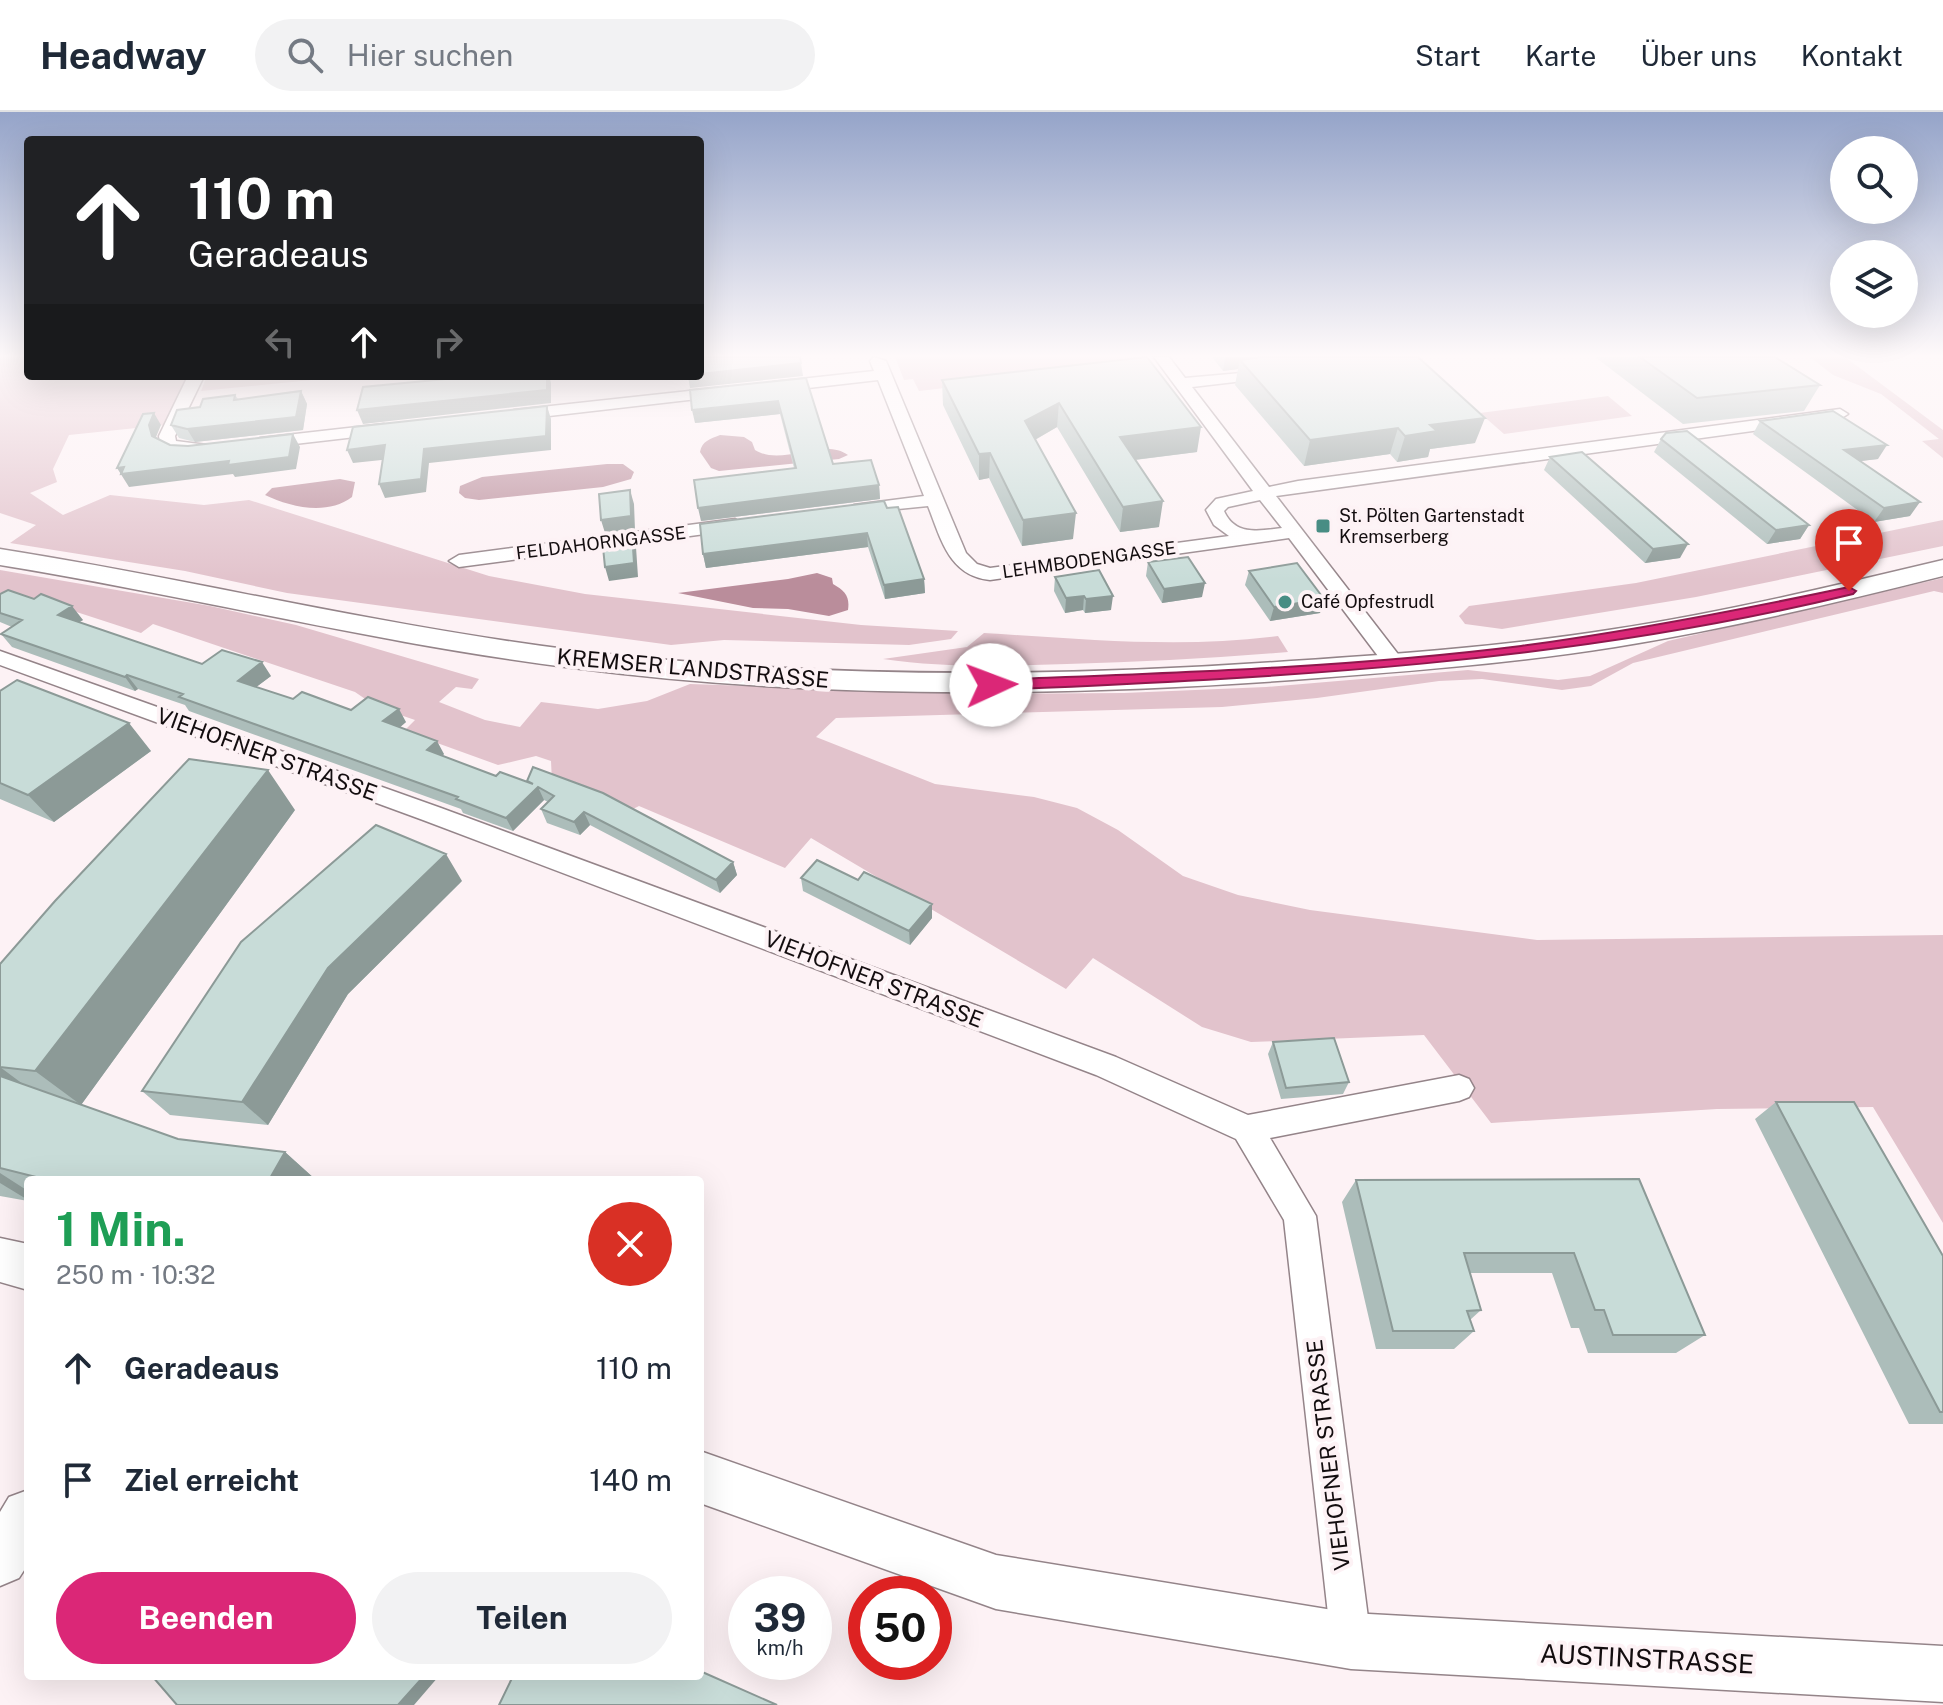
<!DOCTYPE html>
<html lang="de">
<head>
<meta charset="utf-8">
<style>
  :root { --surface:#fff; --page:#f2f2f3; --text:#1f2937; --muted:#747a83; --line:#e0e1e3; --accent:#db2777 }
  body { margin:0; font-family:"Public Sans",sans-serif; background:var(--page); color:var(--text); height:100vh; display:flex; flex-direction:column; font-size:30px; white-space:nowrap }
  * { box-sizing:border-box; margin:0 }
  p { font-size:26px; color:var(--muted) }
  .icon { flex:none; width:44px; height:44px; fill:none; stroke:currentColor; stroke-width:2; stroke-linecap:round; stroke-linejoin:round }
  .map { position:relative; flex:1; overflow:hidden }
  .side { position:absolute; left:24px; top:1064px; width:680px; height:504px; display:flex; flex-direction:column; background:var(--surface); border-radius:8px; box-shadow:0 8px 32px #0002 }
  .side>* { flex:none }
  .top-card { position:absolute; left:24px; top:24px; width:680px; height:244px; border-radius:8px; box-shadow:0 8px 32px #0002; background:#202124; color:#fff; overflow:hidden }
  .tools { position:absolute; left:1830px; top:24px; display:grid; gap:16px }
  .tools a { display:grid; place-items:center; width:88px; height:88px; border-radius:50%; background:var(--surface); box-shadow:0 8px 32px #0002; font-size:40px }
  .speed { position:absolute; left:728px; top:1464px; display:flex; gap:16px; font-size:40px; font-weight:700; text-align:center }
  .speed>* { display:grid; place-content:center; width:104px; height:104px; border-radius:50%; background:var(--surface); box-shadow:0 8px 32px #0002; line-height:1 }
  .speed small { font-size:20px; font-weight:400 }
  .speed .limit { border:12px solid #d22; background:#fff; color:#111 }
  .pin { position:absolute; display:grid; place-items:center; width:68px; height:68px; color:#fff; margin:-82px -34px; border-radius:50% 50% 50% 0; rotate:-45deg; box-shadow:0 0 8px #0007 }
  .pin .icon { rotate:45deg }
  .me { position:absolute; width:88px; margin:-44px; rotate:88deg; stroke-linejoin:round; filter:drop-shadow(0 0 6px #0008) }
  .turn { display:flex; align-items:center; gap:28px; height:168px; padding:0 32px; font-size:36px }
  .turn .icon { width:104px; height:104px; stroke-width:2.5 }
  .turn b { display:block; font-size:56px; line-height:68px }
  .lanes { display:flex; align-items:center; height:76px; padding:0 32px; background:#0003; justify-content:center; gap:40px; direction:ltr }
  .lanes .off { opacity:.35 }
  .round { display:grid; place-items:center; flex:none; width:84px; height:84px; border-radius:42px; background:var(--page) }
  .headline { display:flex; align-items:center; justify-content:space-between; height:136px; padding:0 32px }
  h1 { font-size:48px; font-weight:700; line-height:60px; color:#1e9e55 }
  .cta { display:flex; gap:16px; margin-top:auto; padding:16px 32px }
  .cta a { flex:1; height:92px; border-radius:48px; background:var(--accent); color:#fff; font-size:32px; font-weight:700; line-height:92px; text-align:center }
  .cta a+a { background:var(--page); color:var(--text) }
  ul { padding:0; list-style:none }
  li { display:flex; align-items:center; gap:24px; height:112px; padding:0 32px }
  li div { flex:1 }
  li b { display:block; font-size:30px }
  li em { font-style:normal }
  header { display:flex; align-items:center; gap:48px; box-sizing:border-box; height:112px; padding:0 40px; background:var(--surface); border-bottom:2px solid var(--line) }
  header strong { font-size:38px }
  nav { display:flex; gap:44px; margin-inline-start:auto; font-size:28px }
  .search { width:560px; height:72px; background:var(--page); display:flex; align-items:center; gap:20px; box-sizing:border-box; padding:0 28px; border-radius:44px; color:var(--muted); font-size:30px }
  .map>svg:first-child { display:block }
</style>
</head>
<body>
<header>
<strong>Headway</strong>
<div class="search"><svg class="icon" aria-label="search" viewBox="0 0 24 24"><circle cx="10" cy="10" r="6"/><path d="M15 15l6 6"/></svg>Hier suchen</div>
<nav><a>Start</a><a>Karte</a><a>Über uns</a><a>Kontakt</a></nav>
</header>
<div class="map">
<svg width="1943" height="1593" viewBox="0 0 1943 1593">
  <rect width="100%" height="100%" fill="#fdf2f5"/>
  <path fill="#e2c3cc" d="M 0,245 L 28,245 L 28,264 L 187,264 L 165,313 L 69,323 L 53,357 L 57,370 L 30,381 L 63,403 L 110,383 L 204,393 L 249,388 L 489,464 L 585,482 L 861,513 L 958,519 L 951,527 L 909,533 L 724,528 L 671,533 L 287,481 L 185,459 L 10,431 L 36,413 L 0,401 Z
    M 895,245 L 1136,245 L 1142,253 L 919,279 L 913,267 L 904,268 Z
    M 1810,245 L 1845,245 L 1943,318 L 1943,346 L 1922,329 L 1939,327 L 1881,282 L 1833,263 Z
    M 207,264 L 352,264 L 201,279 Z
    M 1608,284 L 1632,304 L 1504,322 L 1480,301 Z
    M 1943,408 L 1943,434 L 1696,485 L 1502,517 L 1465,512 L 1459,504 L 1469,494 L 1636,471 Z
    M 0,458 L 210,494 L 296,513 L 479,567 L 472,577 L 456,575 L 439,590 L 485,608 L 520,615 L 541,590 L 598,597 L 647,589 L 690,572 L 992,582 L 1124,581 L 1266,575 L 1468,558 L 1558,568 L 1590,564 L 1668,529 L 1943,466 L 1943,481 L 1934,479 L 1633,551 L 1591,574 L 1562,578 L 1482,567 L 1439,569 L 1317,586 L 1222,595 L 836,606 L 816,625 L 935,672 L 1034,685 L 1077,696 L 1118,718 L 1183,764 L 1238,783 L 1310,798 L 1537,828 L 1943,823 L 1943,1111 L 1873,995 L 1717,997 L 1491,1011 L 1424,923 L 1251,930 L 1202,915 L 1093,846 L 1066,877 L 811,726 L 785,756 L 639,694 L 629,699 L 552,670 L 551,649 L 536,644 L 498,653 L 404,619 L 415,608 L 377,595 L 355,580 L 153,512 L 141,521 L 55,493 L 0,489 Z
    M 984,521 C 1082,527 1181,537 1278,524 L 1288,540 C 1214,546 1141,550 1067,552 C 1005,554 945,556 883,547 L 967,535 Z"/>
  <path fill="#ba8d9b" d="M 720,323 L 744,325 L 752,330 L 755,338 C 782,355 823,325 848,343 L 839,347 L 719,359 L 711,356 L 700,340 C 702,329 710,327 720,323 Z
    M 607,352 L 623,352 L 634,360 L 631,367 L 603,375 L 479,388 L 465,386 L 459,381 L 460,374 L 482,365 Z
    M 340,367 L 355,370 L 352,385 C 327,404 290,395 265,383 L 272,376 Z
    M 817,461 L 832,466 L 833,472 C 845,479 850,484 848,498 L 829,504 L 788,497 L 753,496 L 678,481 L 788,467 Z"/>
  <g fill="none" stroke-linecap="round" stroke-linejoin="round">
    <g stroke="#948489" stroke-width="3">
      <path id="street" d="M 874,245 L 886,249 L 966,441 L 977,452 L 990,456 L 1229,424 L 1214,413 L 1206,398 L 1216,387 L 1253,379 L 1154,245 L 1169,245 L 1185,266 L 1274,258 L 1277,261 L 1269,266 L 1192,275 L 1269,375 L 1298,369 L 1840,297 L 1848,302 L 1840,307 L 1276,384 L 1401,546 L 1405,551 L 1394,558 L 1387,556 L 1289,426 L 990,468 C 949,464 941,427 928,394 L 848,402 L 845,398 L 854,393 L 924,384 L 878,268 L 773,280 L 765,275 L 773,270 L 874,259 L 870,249 ZM 1260,388 L 1282,416 C 1260,419 1235,424 1224,399 L 1228,395 Z
        M 188,264 L 204,264 L 175,324 L 176,329 L 207,333 L 209,337 L 207,341 C 190,344 172,344 160,332 L 159,324 Z
        M 726,275 L 734,280 L 732,283 L 514,308 L 506,303 L 514,298 Z
        M 384,312 L 392,317 L 390,321 L 260,336 L 252,331 L 260,326 Z
        M 735,407 L 744,413 L 742,417 L 459,455 L 449,449 L 459,443 Z
        M 0,539 L 441,696 L 1116,945 L 1248,1003 L 1459,963 L 1469,967 L 1474,976 L 1469,985 L 1459,989 L 1270,1026 L 1316,1104 L 1371,1529 L 1365,1543 L 1351,1549 L 1337,1543 L 1331,1529 L 1284,1108 L 1236,1027 L 1096,963 L 423,708 L 0,553 Z"/>
    </g>
    <g stroke="#948489" stroke-width="3">
      <path id="secondary" d="M 0,437 C 191,467 380,514 573,538 C 811,567 1052,566 1291,549 C 1399,542 1508,534 1615,517 C 1725,500 1834,474 1943,448 L 1943,464 C 1835,491 1726,517 1615,535 C 1508,552 1400,560 1292,568 C 1052,585 811,587 573,556 C 380,532 191,484 0,453 Z
        M 0,1126 L 28,1132 L 28,1178 L 0,1170 Z
        M 700,1339 L 996,1443 L 1351,1501 L 1943,1534 L 1943,1590 L 1351,1557 L 996,1497 L 700,1391 Z
        M 28,1378 L 28,1452 L 19,1466 L 0,1474 L 0,1400 L 9,1385 Z"/>
    </g>
    <use href="#street" fill="#fff" fill-rule="evenodd"/>
    <use href="#secondary" fill="#fff" fill-rule="evenodd"/>
  </g>
  <path fill="#acbdba" d="M 1147,245 L 1197,340 L 1135,348 L 1159,415 L 1120,420 L 1057,315 L 1035,328 L 1073,427 L 1022,434 L 989,366 L 979,368 L 943,293 L 942,268 Z
    M 1212,245 L 1418,245 L 1475,331 L 1430,337 L 1428,345 L 1397,350 L 1390,342 L 1304,354 L 1235,273 L 1238,257 L 1223,259 Z
    M 1595,245 L 1775,245 L 1820,273 L 1804,299 L 1683,312 Z
    M 806,266 L 833,352 L 879,373 L 880,387 L 701,409 L 794,356 L 780,302 L 695,311 Z
    M 301,279 L 307,292 L 303,318 L 195,330 L 179,326 L 171,313 L 200,295 L 235,283 L 238,287 Z
    M 1760,309 L 1878,347 L 1860,349 L 1910,404 L 1874,410 L 1753,322 Z
    M 1661,327 L 1809,413 L 1800,427 L 1767,432 L 1654,340 Z
    M 1550,345 L 1680,446 L 1645,451 L 1544,358 Z
    M 887,396 L 924,467 L 925,481 L 885,487 L 868,435 L 706,456 L 703,442 Z
    M 1148,450 L 1202,485 L 1162,491 L 1146,464 Z
    M 1249,459 L 1324,487 L 1320,501 L 1270,509 L 1245,473 Z
    M 1055,465 L 1111,498 L 1085,501 L 1083,498 L 1065,501 L 1054,479 Z
    M 0,482 L 34,487 L 83,508 L 79,510 L 202,552 L 271,564 L 256,575 L 293,587 L 351,598 L 406,610 L 400,615 L 444,642 L 442,644 L 496,664 L 500,660 L 733,750 L 737,763 L 720,781 L 590,713 L 580,723 L 547,711 L 541,697 L 548,690 L 544,688 L 513,719 L 463,701 L 461,697 L 189,599 L 185,593 L 138,577 L 135,579 L 12,535 L 1,522 L 12,515 L 0,510 Z
    M 0,579 L 151,639 L 54,710 L 0,687 Z
    M 295,698 L 81,993 L 178,1027 L 285,1040 L 316,1068 L 28,1068 L 28,1089 L 0,1084 L 0,852 Z
    M 801,766 L 858,768 L 932,792 L 932,806 L 910,833 L 803,779 Z
    M 462,769 L 348,882 L 268,1013 L 170,1003 L 142,979 Z
    M 1273,930 L 1349,970 L 1343,982 L 1281,987 L 1268,942 Z
    M 1776,990 L 1943,1144 L 1943,1312 L 1909,1312 L 1755,1007 Z
    M 1639,1067 L 1705,1223 L 1676,1241 L 1588,1241 L 1579,1216 L 1571,1216 L 1552,1161 L 1470,1161 L 1481,1198 L 1470,1208 L 1474,1219 L 1454,1237 L 1376,1237 L 1342,1090 L 1356,1068 Z"/>
  <path fill="#8c9a97" d="M 1225,245 L 1348,245 L 1240,248 L 1238,257 L 1223,259 Z
    M 801,251 L 803,264 L 690,276 L 688,264 L 700,264 L 700,262 Z
    M 547,264 L 549,264 L 551,271 L 551,291 L 363,312 L 357,298 Z
    M 301,279 L 307,292 L 303,318 L 195,330 L 187,317 Z
    M 778,289 L 780,302 L 695,311 L 692,298 Z
    M 1059,291 L 1057,315 L 1024,334 L 1025,309 Z
    M 547,294 L 551,307 L 551,338 L 429,351 L 426,380 L 385,386 L 379,372 L 424,337 Z
    M 154,301 L 161,313 L 156,325 L 159,337 L 152,324 L 149,313 Z
    M 1485,306 L 1475,331 L 1430,337 L 1428,345 L 1397,350 L 1405,324 L 1430,313 Z
    M 1201,315 L 1197,340 L 1117,350 L 1120,325 Z
    M 1398,316 L 1390,342 L 1304,354 L 1310,328 Z
    M 293,322 L 300,335 L 296,357 L 235,365 L 233,362 L 129,375 L 117,356 Z
    M 385,333 L 391,347 L 353,351 L 347,338 Z
    M 1887,333 L 1878,347 L 1836,352 L 1844,338 Z
    M 990,341 L 989,366 L 979,368 L 979,342 Z
    M 879,373 L 880,387 L 701,409 L 698,396 Z
    M 630,378 L 634,392 L 635,418 L 605,421 L 601,408 Z
    M 1163,389 L 1159,415 L 1120,420 L 1123,395 Z
    M 1920,390 L 1910,404 L 1874,410 L 1884,396 Z
    M 1076,401 L 1073,427 L 1022,434 L 1023,408 Z
    M 1809,413 L 1800,427 L 1767,432 L 1776,418 Z
    M 632,421 L 636,435 L 638,465 L 609,469 L 605,455 Z
    M 867,421 L 868,435 L 706,456 L 703,442 Z
    M 1688,432 L 1680,446 L 1645,451 L 1653,437 Z
    M 924,467 L 925,481 L 885,487 L 884,473 Z
    M 1205,471 L 1202,485 L 1162,491 L 1164,477 Z
    M 1084,484 L 1083,498 L 1065,501 L 1066,486 Z
    M 1113,484 L 1111,498 L 1085,501 L 1086,487 Z
    M 1324,487 L 1320,501 L 1270,509 L 1274,495 Z
    M 72,494 L 83,508 L 68,517 L 58,503 Z
    M 262,550 L 271,564 L 247,582 L 238,569 Z
    M 127,563 L 138,577 L 135,579 L 125,565 Z
    M 399,597 L 406,610 L 391,623 L 383,609 Z
    M 129,611 L 151,639 L 54,710 L 28,683 Z
    M 437,629 L 444,642 L 434,652 L 427,638 Z
    M 268,658 L 295,698 L 81,993 L 35,959 Z
    M 538,675 L 544,688 L 513,719 L 506,706 Z
    M 584,700 L 590,713 L 580,723 L 574,710 Z
    M 446,742 L 462,769 L 348,882 L 268,1013 L 242,990 L 328,856 Z
    M 733,750 L 737,763 L 720,781 L 716,768 Z
    M 932,792 L 932,806 L 910,833 L 909,819 Z
    M 0,955 L 47,990 L 0,965 Z
    M 285,1040 L 316,1068 L 269,1068 Z
    M 0,1061 L 28,1079 L 28,1088 L 0,1071 Z
    M 424,1564 L 439,1564 L 414,1593 L 398,1593 Z"/>
  <path fill="#c8dcd8" stroke="#8c9a97" stroke-width="2" d="M 700,245 L 800,245 L 801,251 L 700,262 Z
    M 1147,245 L 1201,315 L 1120,325 L 1163,389 L 1123,395 L 1059,291 L 1025,309 L 1076,401 L 1023,408 L 990,341 L 979,342 L 942,268 Z
    M 1262,245 L 1418,245 L 1485,306 L 1430,313 L 1437,319 L 1405,324 L 1398,316 L 1310,328 L 1240,248 Z
    M 1640,245 L 1775,245 L 1820,273 L 1697,286 Z
    M 477,264 L 547,264 L 547,278 L 357,298 L 363,275 Z
    M 806,266 L 833,352 L 871,348 L 879,373 L 698,396 L 694,368 L 796,356 L 778,289 L 692,298 L 690,278 Z
    M 301,279 L 296,305 L 187,317 L 171,313 L 177,298 L 200,295 L 203,287 L 235,283 L 234,288 Z
    M 547,294 L 546,324 L 424,337 L 421,367 L 379,372 L 385,333 L 347,338 L 353,315 Z
    M 1833,299 L 1887,333 L 1844,338 L 1920,390 L 1884,396 L 1760,309 Z
    M 154,301 L 149,313 L 152,324 L 170,333 L 188,334 L 293,322 L 289,345 L 228,353 L 229,349 L 121,362 L 124,355 L 117,356 L 143,302 Z
    M 1687,319 L 1809,413 L 1776,418 L 1661,327 L 1666,321 Z
    M 1582,340 L 1688,432 L 1653,437 L 1550,345 Z
    M 630,378 L 631,404 L 601,408 L 599,382 Z
    M 884,389 L 887,396 L 898,395 L 924,467 L 884,473 L 867,421 L 703,442 L 700,412 Z
    M 632,421 L 634,451 L 605,455 L 602,425 Z
    M 1188,445 L 1205,471 L 1164,477 L 1148,450 Z
    M 1297,451 L 1324,487 L 1274,495 L 1249,459 Z
    M 1099,458 L 1113,484 L 1086,487 L 1084,484 L 1066,486 L 1055,465 Z
    M 8,478 L 34,487 L 41,482 L 72,494 L 58,503 L 202,552 L 222,538 L 262,550 L 238,569 L 293,587 L 302,580 L 351,598 L 368,585 L 399,597 L 383,609 L 437,629 L 427,638 L 496,664 L 500,660 L 533,672 L 527,669 L 533,655 L 603,681 L 733,750 L 716,768 L 584,700 L 574,710 L 541,697 L 554,684 L 538,675 L 506,706 L 456,687 L 458,685 L 179,585 L 183,582 L 127,563 L 125,565 L 1,522 L 22,508 L 0,501 L 0,482 Z
    M 17,568 L 129,611 L 28,683 L 0,671 L 0,579 Z
    M 189,647 L 268,658 L 35,959 L 0,955 L 0,852 L 55,789 Z
    M 376,713 L 446,742 L 328,856 L 242,990 L 142,979 L 241,830 Z
    M 817,748 L 858,768 L 864,760 L 932,792 L 909,819 L 801,766 Z
    M 1334,926 L 1349,970 L 1286,976 L 1273,930 Z
    M 0,964 L 178,1027 L 285,1040 L 269,1068 L 48,1068 L 0,1056 Z
    M 1776,990 L 1854,990 L 1943,1144 L 1943,1300 L 1940,1300 Z
    M 1639,1067 L 1705,1223 L 1613,1223 L 1604,1198 L 1595,1198 L 1574,1141 L 1464,1141 L 1481,1198 L 1467,1199 L 1474,1219 L 1393,1219 L 1356,1068 Z
    M 700,1559 L 777,1593 L 499,1593 L 513,1564 L 700,1564 Z
    M 152,1564 L 424,1564 L 398,1593 L 177,1593 Z"/>
  <linearGradient id="sky" x2="0" y2="1"><stop stop-color="#95a4c9"/><stop offset="0.52" stop-color="#fef9fa"/><stop offset="1" stop-color="#fef9fa" stop-opacity="0"/></linearGradient>
  <rect width="1943" height="468" fill="url(#sky)"/>
  <path fill="#db2777" stroke="#8e194d" stroke-width="2" d="M 1849,475 L 1856,479 L 1853,482 C 1570,551 1281,566 991,578 L 983,573 L 991,568 C 1168,561 1346,556 1521,534 C 1632,519 1740,498 1849,475 Z"/>
  <g fill="#488d84" stroke="#fdf2f5" stroke-width="3">
    <rect x="1315" y="406" width="16" height="16" rx="4"/>
    <circle cx="1285" cy="490" r="8"/>
  </g>
  <g text-anchor="middle" stroke-width="8" stroke-linejoin="round" paint-order="stroke">
    <g font-size="18" fill="#130d0f" stroke="#fdf2f5" text-anchor="start">
      <text x="1339" y="410">St. Pölten Gartenstadt<tspan x="1339" dy="21">Kremserberg</tspan></text>
      <text x="1301" y="496">Café Opfestrudl</text>
    </g>
    <g font-size="18" fill="#130d0f" stroke="#fdf2f5">
      <text transform="translate(601 431) rotate(-7)" y="6">FELDAHORNGASSE</text>
      <text transform="translate(1089 448) rotate(-8)" y="6">LEHMBODENGASSE</text>
    </g>
    <g font-size="22" fill="#130d0f" stroke="#fdf2f5">
      <text transform="translate(693 556) rotate(5)" y="8">KREMSER LANDSTRASSE</text>
      <text transform="translate(267 642) rotate(20)" y="8">VIEHOFNER STRASSE</text>
      <text transform="translate(874 867) rotate(21)" y="8">VIEHOFNER STRASSE</text>
      <text transform="translate(1328 1343) rotate(-97)" y="8">VIEHOFNER STRASSE</text>
    </g>
    <g font-size="26" fill="#130d0f" stroke="#fdf2f5">
      <text transform="translate(1647 1547) rotate(3)" y="9">AUSTINSTRASSE</text>
    </g>
  </g>
</svg>
<div class="tools">
<a><svg class="icon" aria-label="search" viewBox="0 0 24 24"><circle cx="10" cy="10" r="6"/><path d="M15 15l6 6"/></svg></a>
<a><svg class="icon" aria-label="layers" viewBox="0 0 24 24"><path d="M12 4l9 5-9 5-9-5zM3 14l9 5 9-5"/></svg></a>
</div>
<div class="speed"><div>39<small>km/h</small></div><div class="limit">50</div></div>
<div class="pin" style="left:1849px;top:479px;background:#d93025"><svg class="icon" aria-label="arrive" viewBox="0 0 24 24"><path d="M6 21V4h12l-3 4 3 4H6"/></svg></div>
<svg class="me" style="left:991px;top:573px" viewBox="-20 -20 40 40"><circle r="19" fill="#fff"/><path d="M0-13L10 11 0 6-10 11z" fill="#db2777"/></svg>
<div class="top-card">
<div class="turn"><svg class="icon" aria-label="ahead" viewBox="0 0 24 24"><path d="M12 20V5M6 11l6-6 6 6"/></svg><div><b>110 m</b>Geradeaus</div></div>
<div class="lanes"><svg class="icon off" aria-label="left" viewBox="0 0 24 24"><path d="M17 20v-9H6M10 6l-5 5 5 5"/></svg><svg class="icon" aria-label="ahead" viewBox="0 0 24 24"><path d="M12 20V5M6 11l6-6 6 6"/></svg><svg class="icon off" aria-label="right" viewBox="0 0 24 24"><path d="M7 20v-9h11M14 6l5 5-5 5"/></svg></div>
</div>
<section class="side">
<div class="headline"><div><h1>1 Min.</h1><p>250 m · 10:32</p></div><a class="round" style="background:#d93025;color:#fff"><svg class="icon" aria-label="close" viewBox="0 0 24 24"><path d="M6 6l12 12M18 6L6 18"/></svg></a></div>
<ul>
<li><svg class="icon" aria-label="ahead" viewBox="0 0 24 24"><path d="M12 20V5M6 11l6-6 6 6"/></svg><div><b>Geradeaus</b></div><em>110 m</em></li>
<li><svg class="icon" aria-label="arrive" viewBox="0 0 24 24"><path d="M6 21V4h12l-3 4 3 4H6"/></svg><div><b>Ziel erreicht</b></div><em>140 m</em></li>
</ul>
<div class="cta"><a>Beenden</a><a>Teilen</a></div>
</section>
</div>
</body>
</html>
